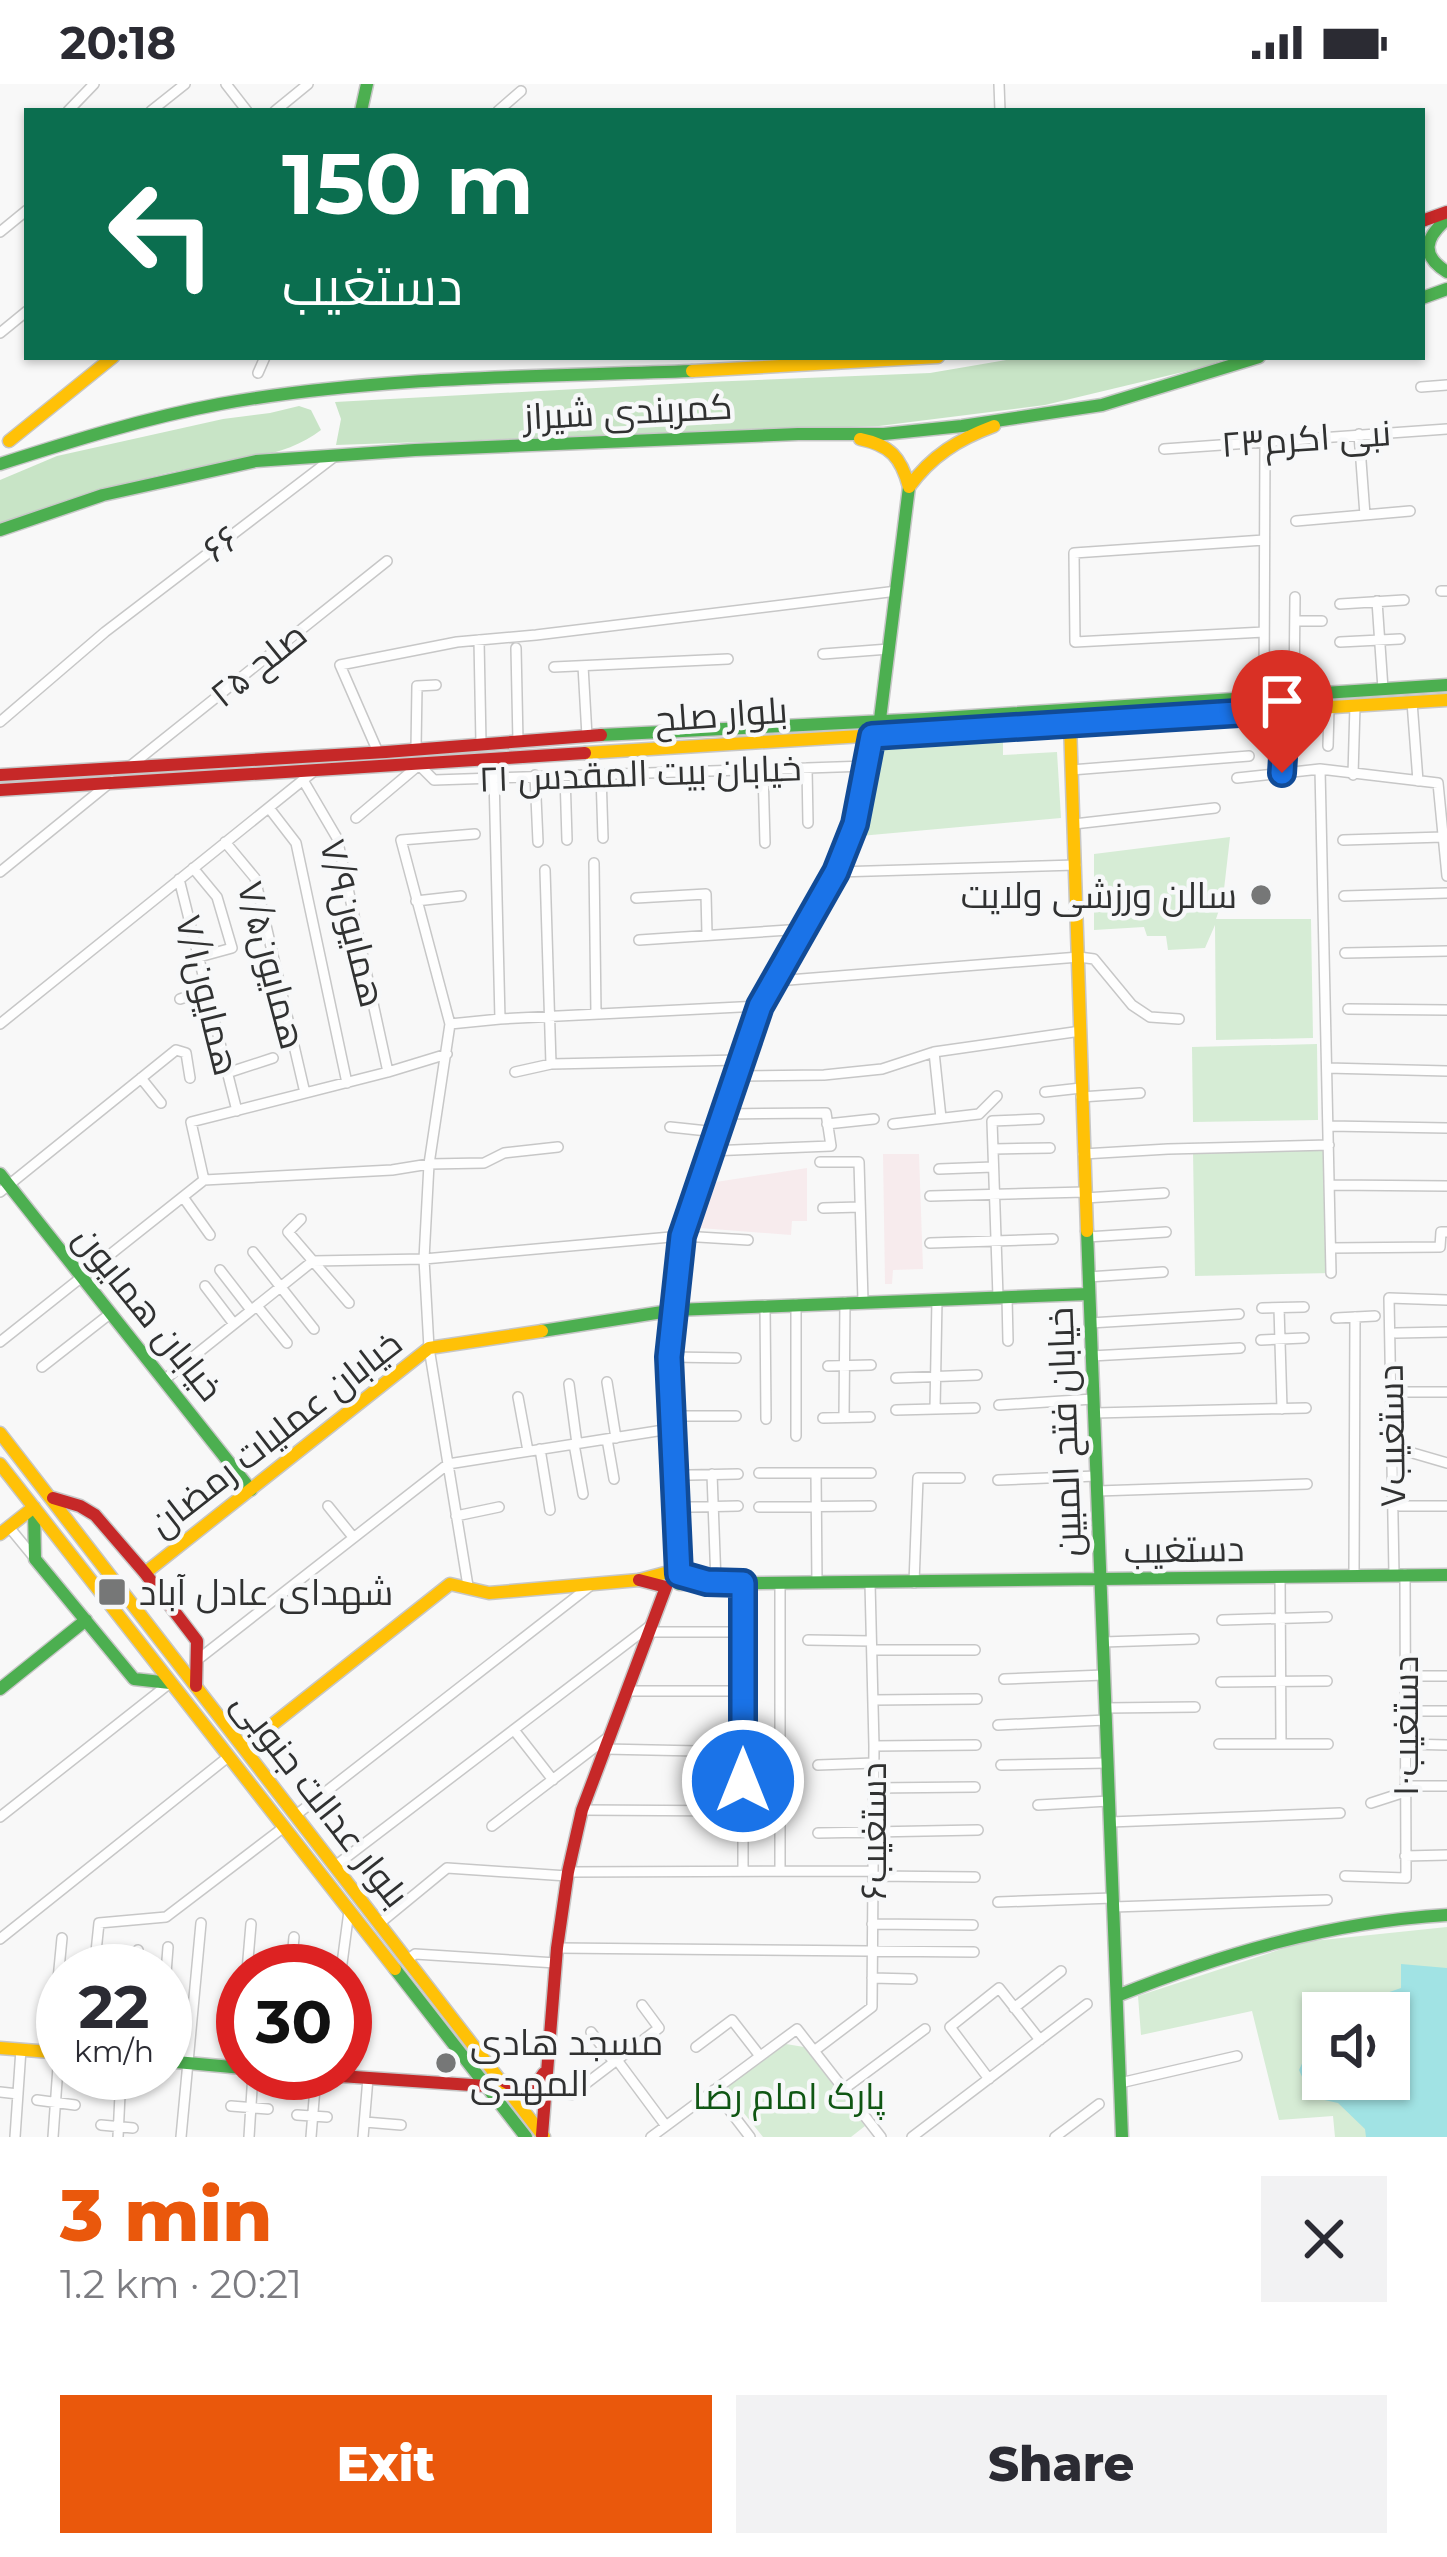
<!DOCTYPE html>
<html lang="en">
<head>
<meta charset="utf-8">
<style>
  :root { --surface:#fff; --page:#f2f2f3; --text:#2b2b33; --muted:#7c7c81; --accent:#ea580c }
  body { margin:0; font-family:Montserrat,Cairo,sans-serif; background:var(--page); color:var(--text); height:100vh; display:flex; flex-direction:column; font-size:45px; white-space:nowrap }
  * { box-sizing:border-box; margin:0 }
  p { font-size:39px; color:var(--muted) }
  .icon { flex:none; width:66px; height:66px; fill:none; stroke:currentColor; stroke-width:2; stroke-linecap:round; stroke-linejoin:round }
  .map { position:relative; height:2053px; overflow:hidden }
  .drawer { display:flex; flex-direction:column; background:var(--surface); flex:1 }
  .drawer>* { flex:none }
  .hud { position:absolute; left:24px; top:24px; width:1401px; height:252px; border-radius:0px; box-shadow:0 3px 9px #0004; background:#0b6e4f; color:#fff; overflow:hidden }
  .fabs { position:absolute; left:1302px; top:1908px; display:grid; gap:24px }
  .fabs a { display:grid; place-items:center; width:108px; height:108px; border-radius:0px; background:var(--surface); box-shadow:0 3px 9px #0004; font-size:60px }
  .speed { position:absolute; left:36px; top:1860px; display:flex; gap:24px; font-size:60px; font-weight:700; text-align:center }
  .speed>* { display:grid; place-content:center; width:156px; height:156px; border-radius:50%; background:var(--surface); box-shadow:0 3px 9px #0004; line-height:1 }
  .speed small { font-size:30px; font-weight:400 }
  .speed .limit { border:18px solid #d22; background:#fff; color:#111 }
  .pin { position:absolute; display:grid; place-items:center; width:102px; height:102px; color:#fff; margin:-123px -51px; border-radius:50% 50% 50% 0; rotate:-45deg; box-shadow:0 0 12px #0007 }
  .pin .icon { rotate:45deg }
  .me { position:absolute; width:132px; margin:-66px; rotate:0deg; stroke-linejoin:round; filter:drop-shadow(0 0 9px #0008) }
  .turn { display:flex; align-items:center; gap:42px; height:252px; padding:0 60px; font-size:54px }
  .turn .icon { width:156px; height:156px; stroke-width:2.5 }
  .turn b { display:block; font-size:84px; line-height:102px }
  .round { display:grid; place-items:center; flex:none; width:126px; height:126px; border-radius:0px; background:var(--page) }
  .headline { display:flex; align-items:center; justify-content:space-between; height:204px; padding:0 60px }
  h1 { font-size:72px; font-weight:800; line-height:90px; color:var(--accent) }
  .button { display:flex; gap:24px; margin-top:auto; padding:24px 60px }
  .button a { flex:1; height:138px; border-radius:0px; background:var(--accent); color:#fff; font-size:48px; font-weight:800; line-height:138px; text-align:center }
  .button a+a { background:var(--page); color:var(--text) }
  .status { display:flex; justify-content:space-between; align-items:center; height:84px; padding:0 60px; background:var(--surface); direction:ltr }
  .status svg { height:33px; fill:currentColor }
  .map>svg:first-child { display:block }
</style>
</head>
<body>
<div class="status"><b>20:18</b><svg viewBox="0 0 49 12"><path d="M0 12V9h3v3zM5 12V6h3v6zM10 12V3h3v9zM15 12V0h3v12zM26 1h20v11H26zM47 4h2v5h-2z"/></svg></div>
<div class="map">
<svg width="1447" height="2053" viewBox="0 0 1447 2053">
  <rect width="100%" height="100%" fill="#f8f8f8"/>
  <path fill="#f7ebed" d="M 883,1070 L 919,1070 L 923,1185 L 893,1186 L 892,1200 L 885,1200 Z
    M 807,1084 L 807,1137 L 792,1137 L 791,1151 L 700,1144 L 716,1098 Z"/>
  <path fill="#d6ecd5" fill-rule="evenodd" d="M 1003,652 L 1003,671 L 1057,668 L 1061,734 L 860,752 L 885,661 Z
    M 1230,753 L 1223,814 L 1216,835 L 1311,835 L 1313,954 L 1216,956 L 1215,841 L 1205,864 L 1168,866 L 1166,852 L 1147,852 L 1144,843 L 1094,846 L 1094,770 Z
    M 1317,960 L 1318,1036 L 1193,1038 L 1192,963 Z
    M 1326,1065 L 1333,1189 L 1195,1192 L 1193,1068 Z
    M 1447,1843 L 1447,2053 L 1335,2053 L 1333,2032 L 1279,2036 L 1252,1927 L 1141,1951 L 1138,1912 L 1303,1858 ZM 1323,1929 L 1389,1929 L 1389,1995 L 1323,1995 Z
    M 786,1960 L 804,1963 L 865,2042 L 851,2053 L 763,2053 L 731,2013 L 728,2002 Z"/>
  <path fill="#c8e4c6" d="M 1024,273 L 1230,273 L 1204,283 L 1045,321 L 879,342 L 336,361 L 341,335 L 335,318 L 707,298 L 930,289 Z
    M 299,322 L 311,326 L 321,346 C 278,380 203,378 151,393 C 101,407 50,425 0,441 L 0,396 L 57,372 L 223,335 L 270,329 Z"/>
  <path fill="#a1e3e4" d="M 1401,1880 L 1447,1884 L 1447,2053 L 1366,2053 L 1365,2045 L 1338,2019 L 1311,2013 L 1299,1986 L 1307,1969 L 1323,1957 L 1323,1995 L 1389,1995 L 1389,1929 L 1364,1929 L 1372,1914 L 1401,1904 Z"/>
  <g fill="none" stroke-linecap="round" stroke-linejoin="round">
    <g stroke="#c7c7c7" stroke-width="12">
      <path id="street" d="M 226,0 L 247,27
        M 999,0 L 1000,27
        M 68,27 L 94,0
        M 151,27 L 185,0
        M 275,27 L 308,0
        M 498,27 L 521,7
        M 0,148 L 27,126
        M 0,249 L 27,227
        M 258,289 L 265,273
        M 1421,303 L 1447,301
        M 1359,350 L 1365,431
        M 1164,365 L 1447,345
        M 1296,437 L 1410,427
        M 1441,507 L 1447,507
        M 1377,517 L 1383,605
        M 1340,520 L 1404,516
        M 1296,537 L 1322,537
        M 1264,548 L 1075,558 L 1074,469 L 1264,456
        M 479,556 L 481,660
        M 1340,558 L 1400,555
        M 516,564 L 518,658
        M 823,570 L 889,565
        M 583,582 L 587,652
        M 554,583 L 728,575
        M 1294,611 L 1295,513
        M 1264,612 L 1265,358
        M 1412,618 L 1418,697
        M 0,638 L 105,548 L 334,373
        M 1328,662 L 1329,624
        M 416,665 L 417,602 L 436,601
        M 378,668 L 340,581 L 457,558 L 536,551 L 897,507
        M 129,683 L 387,477
        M 807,684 L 808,739
        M 1320,685 L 1331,1189
        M 763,686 L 765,759
        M 1071,686 L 1249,672
        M 1282,689 L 1286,626
        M 601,690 L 603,754
        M 535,691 L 538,758
        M 565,691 L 567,756
        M 1353,691 L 1355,622
        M 494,693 L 500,935
        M 1237,694 L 1320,685 L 1438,699 L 1447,792
        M 303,696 L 337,754 L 388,988
        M 269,724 L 296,759 L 347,999
        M 356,734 L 419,681 L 434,696 L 867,682
        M 1074,740 L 1215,724
        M 1343,756 L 1443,753
        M 225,758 L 255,794 L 305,1009
        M 594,779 L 596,930
        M 193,784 L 217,813 L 232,864 L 199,873
        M 545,786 L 551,980
        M 0,788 L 112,697
        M 836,788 L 1076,781
        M 179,795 L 237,1027
        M 1344,812 L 1447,809
        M 636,814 L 706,810 L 707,850
        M 416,817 L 461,812
        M 639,856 L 804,845
        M 1345,869 L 1447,867
        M 776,897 L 1079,873 L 1094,875 L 1132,921 L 1150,933 L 1179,935
        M 180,915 L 207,906
        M 1348,925 L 1447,926
        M 0,940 L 313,688
        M 450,940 L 500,935 L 760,922
        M 934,968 L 941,1034
        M 1327,984 L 1447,987
        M 515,988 L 551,980 L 740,976
        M 227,989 L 273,974
        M 735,992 L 824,991 L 882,985 L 934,968 L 1081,947
        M 141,994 L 161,1019
        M 1045,1008 L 1081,1004
        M 1081,1013 L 1140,1009
        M 827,1040 L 874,1035
        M 893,1040 L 979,1030 L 997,1012
        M 1329,1042 L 1447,1044
        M 670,1043 L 717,1048
        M 993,1065 L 1050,1064
        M 710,1067 L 831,1062 L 826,1029 L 722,1030
        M 1083,1070 L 1168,1065 L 1329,1061
        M 820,1078 L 859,1078 L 863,1217
        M 939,1085 L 993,1083
        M 204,1096 L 392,1086 L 429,1080 L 484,1079 L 504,1069 L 558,1063
        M 204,1096 L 191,1038 L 388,988 L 447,970
        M 1330,1101 L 1447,1102
        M 0,1108 L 176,966 L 186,969 L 190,994
        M 930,1112 L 1085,1108
        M 183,1113 L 210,1151
        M 1085,1114 L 1164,1109
        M 823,1124 L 860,1123
        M 301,1135 L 288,1148 L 349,1219
        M 1087,1153 L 1166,1148
        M 930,1159 L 1053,1155
        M 1331,1164 L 1440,1163 L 1441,1148 L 1447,1148
        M 253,1168 L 314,1245
        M 313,1177 L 424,1175 L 682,1152 L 748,1156
        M 220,1186 L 251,1226
        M 1088,1193 L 1163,1188
        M 205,1202 L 234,1240
        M 998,1213 L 992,1037 L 1039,1035
        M 1007,1213 L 1008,1257
        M 796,1220 L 796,1352
        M 765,1221 L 766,1335
        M 257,1222 L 287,1259
        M 1262,1224 L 1304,1223
        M 1279,1224 L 1282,1325
        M 1336,1234 L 1375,1232
        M 1090,1239 L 1239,1230
        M 1396,1249 L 1447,1248
        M 1261,1256 L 1304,1254
        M 0,1258 L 204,1096
        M 1091,1272 L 1240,1264
        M 669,1273 L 736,1274
        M 828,1282 L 871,1281
        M 42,1283 L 111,1229
        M 896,1294 L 977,1291
        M 164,1296 L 313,1177
        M 607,1298 L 616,1354
        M 569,1300 L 577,1360
        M 1398,1308 L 1447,1308
        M 518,1313 L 528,1367
        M 999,1321 L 1093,1315
        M 935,1325 L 937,1215
        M 896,1326 L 975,1324
        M 1094,1329 L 1306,1324
        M 670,1332 L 736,1332
        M 844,1333 L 845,1218
        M 823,1334 L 870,1333
        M 607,1355 L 614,1395
        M 574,1360 L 583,1410
        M 540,1365 L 550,1426
        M 1399,1365 L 1447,1379
        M 759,1389 L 871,1389
        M 816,1389 L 817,1499
        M 712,1390 L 716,1499
        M 690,1391 L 738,1390
        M 998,1396 L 1096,1392
        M 1097,1407 L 1307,1400
        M 328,1422 L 353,1453
        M 1400,1422 L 1447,1422
        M 691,1423 L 738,1422
        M 759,1423 L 871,1422
        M 456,1432 L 499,1423
        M 9,1443 L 32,1471
        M 1354,1490 L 1355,1233
        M 1394,1490 L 1389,1214 L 1447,1216
        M 1280,1493 L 1281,1660
        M 914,1499 L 918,1394 L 960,1394
        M 468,1502 L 429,1264 L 424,1175 L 429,1080 L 450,940 L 401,756 L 475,750
        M 1222,1536 L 1327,1533
        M 649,1548 L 743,1548
        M 808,1556 L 871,1557
        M 1103,1558 L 1194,1555
        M 872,1566 L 975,1566
        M 196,1577 L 448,1380 L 670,1345
        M 1405,1592 L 1447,1592
        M 1004,1595 L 1104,1591
        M 1221,1598 L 1327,1597
        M 627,1607 L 743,1607
        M 873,1616 L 977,1615
        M 1105,1624 L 1195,1623
        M 1405,1627 L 1447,1627
        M 998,1641 L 1106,1636
        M 514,1646 L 553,1696
        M 1219,1660 L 1328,1660
        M 1405,1660 L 1447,1661
        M 874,1662 L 976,1661
        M 605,1665 L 743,1668
        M 818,1681 L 874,1679
        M 1001,1681 L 1108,1679
        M 1405,1702 L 1447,1702
        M 873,1704 L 975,1703
        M 1371,1719 L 1405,1708
        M 1038,1721 L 1109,1717
        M 582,1726 L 743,1727
        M 296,1731 L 590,1502
        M 0,1733 L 170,1599
        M 1110,1738 L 1340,1729
        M 492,1742 L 607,1654
        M 818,1749 L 978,1746
        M 1405,1772 L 1447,1771
        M 335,1782 L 651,1541
        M 743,1787 L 743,1499
        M 780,1787 L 780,1499
        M 568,1788 L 873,1787
        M 873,1792 L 975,1793
        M 1345,1792 L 1406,1794 L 1405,1490
        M 998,1818 L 1113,1814
        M 1113,1823 L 1327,1816
        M 380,1839 L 447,1784 L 567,1792
        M 872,1840 L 973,1841
        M 0,1855 L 228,1673
        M 557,1864 L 974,1868
        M 407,1876 L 415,1870 L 556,1879
        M 94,1887 L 99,1839 L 166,1833 L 284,1743
        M 136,1887 L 138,1866
        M 247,1887 L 251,1840
        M 291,1887 L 294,1853
        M 341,1887 L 349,1827
        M 872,1894 L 912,1895
        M 165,1902 L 168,1863
        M 345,1915 L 349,1915
        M 1014,1924 L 1061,1887
        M 591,1948 L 614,1978
        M 696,1963 L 732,1936 L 760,1972
        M 814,1967 L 872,1923 L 874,1662 L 870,1499
        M 51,1968 L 62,1854
        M 617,1976 L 666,2042
        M 239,1984 L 243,1938
        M 989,1995 L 950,1943 L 999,1904 L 1040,1956
        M 1120,1999 L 1237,1972
        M 844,2005 L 925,1945
        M 714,2006 L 750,2053
        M 0,2008 L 18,2010
        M 571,2011 L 659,1944 L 642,1921
        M 37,2016 L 75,2021
        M 231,2022 L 268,2025
        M 297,2031 L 327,2033
        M 365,2038 L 401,2041
        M 101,2041 L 133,2044
        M 15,2053 L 21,1965
        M 53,2053 L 59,1969
        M 118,2053 L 121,1989
        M 181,2053 L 201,1839
        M 249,2053 L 253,1989
        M 311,2053 L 316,1991
        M 363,2053 L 368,1994
        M 651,2053 L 797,1945 L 881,2053
        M 912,2053 L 1087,1920
        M 1055,2053 L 1099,2020"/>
    </g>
    <g stroke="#c7c7c7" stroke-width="15">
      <path id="fast" d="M 361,27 L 367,0
        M 1447,135 C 1425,154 1420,171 1447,188
        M 1422,214 L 1447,205
        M 0,380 C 72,357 145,334 220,320 C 375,292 535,293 692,287
        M 0,446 L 103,411 L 256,377 L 415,366 L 798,350 L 884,350 L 962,342 L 1102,321 L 1259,273
        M 880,635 L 909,403
        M 601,651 L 925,635 L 1447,601
        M 0,1090 L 251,1406
        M 1087,1147 L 1122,2053
        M 542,1247 L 675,1226 L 1089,1210
        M 34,1426 L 35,1475 L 134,1595 L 170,1599
        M 707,1498 L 679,1491 L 669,1273 L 682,1152 L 760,922 L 836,788 L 855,740 L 872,652
        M 679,1500 L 1447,1491
        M 0,1605 L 86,1536
        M 395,1885 L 526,2053
        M 1117,1912 C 1224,1869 1331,1838 1447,1831
        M 165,1977 L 243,1984"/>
    </g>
    <g stroke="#c7c7c7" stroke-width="15">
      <path id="slow" d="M 692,287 L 938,273
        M 860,355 C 890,361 901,373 909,403 C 931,372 959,355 994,342
        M 9,357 L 113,273
        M 1070,640 L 1087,1147
        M 585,669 L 1447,616
        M 0,1349 L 544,2053
        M 0,1380 L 395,1885
        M 0,1450 L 34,1423
        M 145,1489 L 429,1264 L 542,1247
        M 244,1663 L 450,1500 L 489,1509 L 639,1496 L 665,1489
        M 0,1964 L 63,1969"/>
    </g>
    <g stroke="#c7c7c7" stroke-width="15">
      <path id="jam" d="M 1422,137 L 1447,128
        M 0,691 L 386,668 L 601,651
        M 0,706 L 585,669
        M 53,1414 L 80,1422 L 95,1431 L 145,1489 L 197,1557 L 196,1602
        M 296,1989 L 486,2002
        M 504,1997 C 521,2007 533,2007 544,1989
        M 542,2051 L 557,1864 L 568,1788 L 582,1726 L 666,1503 L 639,1496"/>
    </g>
    <use href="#street" stroke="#fefefe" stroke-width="9"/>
    <use href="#fast" stroke="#4caf50" stroke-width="12"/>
    <use href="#slow" stroke="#ffc107" stroke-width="12"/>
    <use href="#jam" stroke="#c62828" stroke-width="12"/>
  </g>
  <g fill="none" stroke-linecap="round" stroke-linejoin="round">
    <g stroke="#114b97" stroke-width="30">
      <path id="route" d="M 743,1697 L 743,1499 L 707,1498 L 679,1490 L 669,1273 L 682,1152 L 760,922 L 836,788 L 855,740 L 872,652 L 1286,626 L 1282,689"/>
    </g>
    <use href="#route" stroke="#1a73e8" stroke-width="21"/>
  </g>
  <g fill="#767777" stroke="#f7f8f9" stroke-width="4.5">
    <circle cx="1261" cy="811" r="12"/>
    <rect x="97" y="1493" width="30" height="30" rx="6"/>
    <circle cx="446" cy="1979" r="12"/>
  </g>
  <g text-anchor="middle" stroke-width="9" stroke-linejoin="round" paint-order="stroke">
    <g font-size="36" fill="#303131" stroke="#f7f8f9">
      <text transform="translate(628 327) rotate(-3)" y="13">کمربندی شیراز</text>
      <text transform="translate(1306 354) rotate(-4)" y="13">نبی اکرم۲۳</text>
      <text transform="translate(221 459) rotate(-37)" y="13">۶۶</text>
      <text transform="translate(258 580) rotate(-39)" y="13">صلح ۲۵</text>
      <text transform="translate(721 630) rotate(-4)" y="13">بلوار صلح</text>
      <text transform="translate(640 689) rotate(-2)" y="13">خیابان بیت المقدس ۲۱</text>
      <text transform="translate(353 839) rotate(76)" y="13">همایون۷/۹</text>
      <text transform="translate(272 881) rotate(75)" y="13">همایون۷/۵</text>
      <text transform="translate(208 911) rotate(76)" y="13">همایون۷/۱</text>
      <text transform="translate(149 1229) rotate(51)" y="13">خیابان همایون</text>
      <text transform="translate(1064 1348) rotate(-92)" y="13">خیابان فتح المبین</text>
      <text transform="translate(275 1349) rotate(-38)" y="13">خیابان عملیات رمضان</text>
      <text transform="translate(1391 1352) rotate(-91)" y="13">دستغیب۷</text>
      <text transform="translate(1184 1465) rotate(-1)" y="13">دستغیب</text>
      <text transform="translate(1405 1642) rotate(-90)" y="13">دستغیب۱۰</text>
      <text transform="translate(321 1715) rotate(52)" y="13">بلوار عدالت جنوبی</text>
      <text transform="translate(873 1747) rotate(-90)" y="13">دستغیب۶</text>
    </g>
    <g font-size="36" fill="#303131" stroke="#f7f8f9" text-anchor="start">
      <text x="1237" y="824" text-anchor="end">سالن ورزشی ولایت</text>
      <text x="139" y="1521">شهدای عادل آباد</text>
      <text x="470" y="1971">مسجد هادی<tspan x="470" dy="41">المهدی</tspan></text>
    </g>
    <g font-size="36" fill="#0f5613" stroke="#f7f8f9">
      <text x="789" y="2025">پارک امام رضا</text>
    </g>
  </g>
</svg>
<div class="fabs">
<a><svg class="icon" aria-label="sound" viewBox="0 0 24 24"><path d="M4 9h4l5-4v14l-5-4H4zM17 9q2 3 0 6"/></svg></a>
</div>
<div class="speed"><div>22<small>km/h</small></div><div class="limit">30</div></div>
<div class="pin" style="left:1282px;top:689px;background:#d93025"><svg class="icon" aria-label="arrive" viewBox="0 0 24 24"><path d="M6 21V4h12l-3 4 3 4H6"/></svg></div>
<svg class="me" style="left:743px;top:1697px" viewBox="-20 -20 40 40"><circle r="17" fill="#1a73e8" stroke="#fff" stroke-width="3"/><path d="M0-11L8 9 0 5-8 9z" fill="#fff"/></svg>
<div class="hud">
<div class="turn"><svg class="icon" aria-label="left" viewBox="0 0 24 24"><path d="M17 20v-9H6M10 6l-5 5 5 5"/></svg><div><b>150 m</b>دستغیب</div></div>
</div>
</div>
<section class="drawer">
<div class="headline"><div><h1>3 min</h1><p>1.2 km · 20:21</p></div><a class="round"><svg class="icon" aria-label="close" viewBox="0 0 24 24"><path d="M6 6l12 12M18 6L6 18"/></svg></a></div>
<div class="button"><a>Exit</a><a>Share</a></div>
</section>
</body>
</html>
